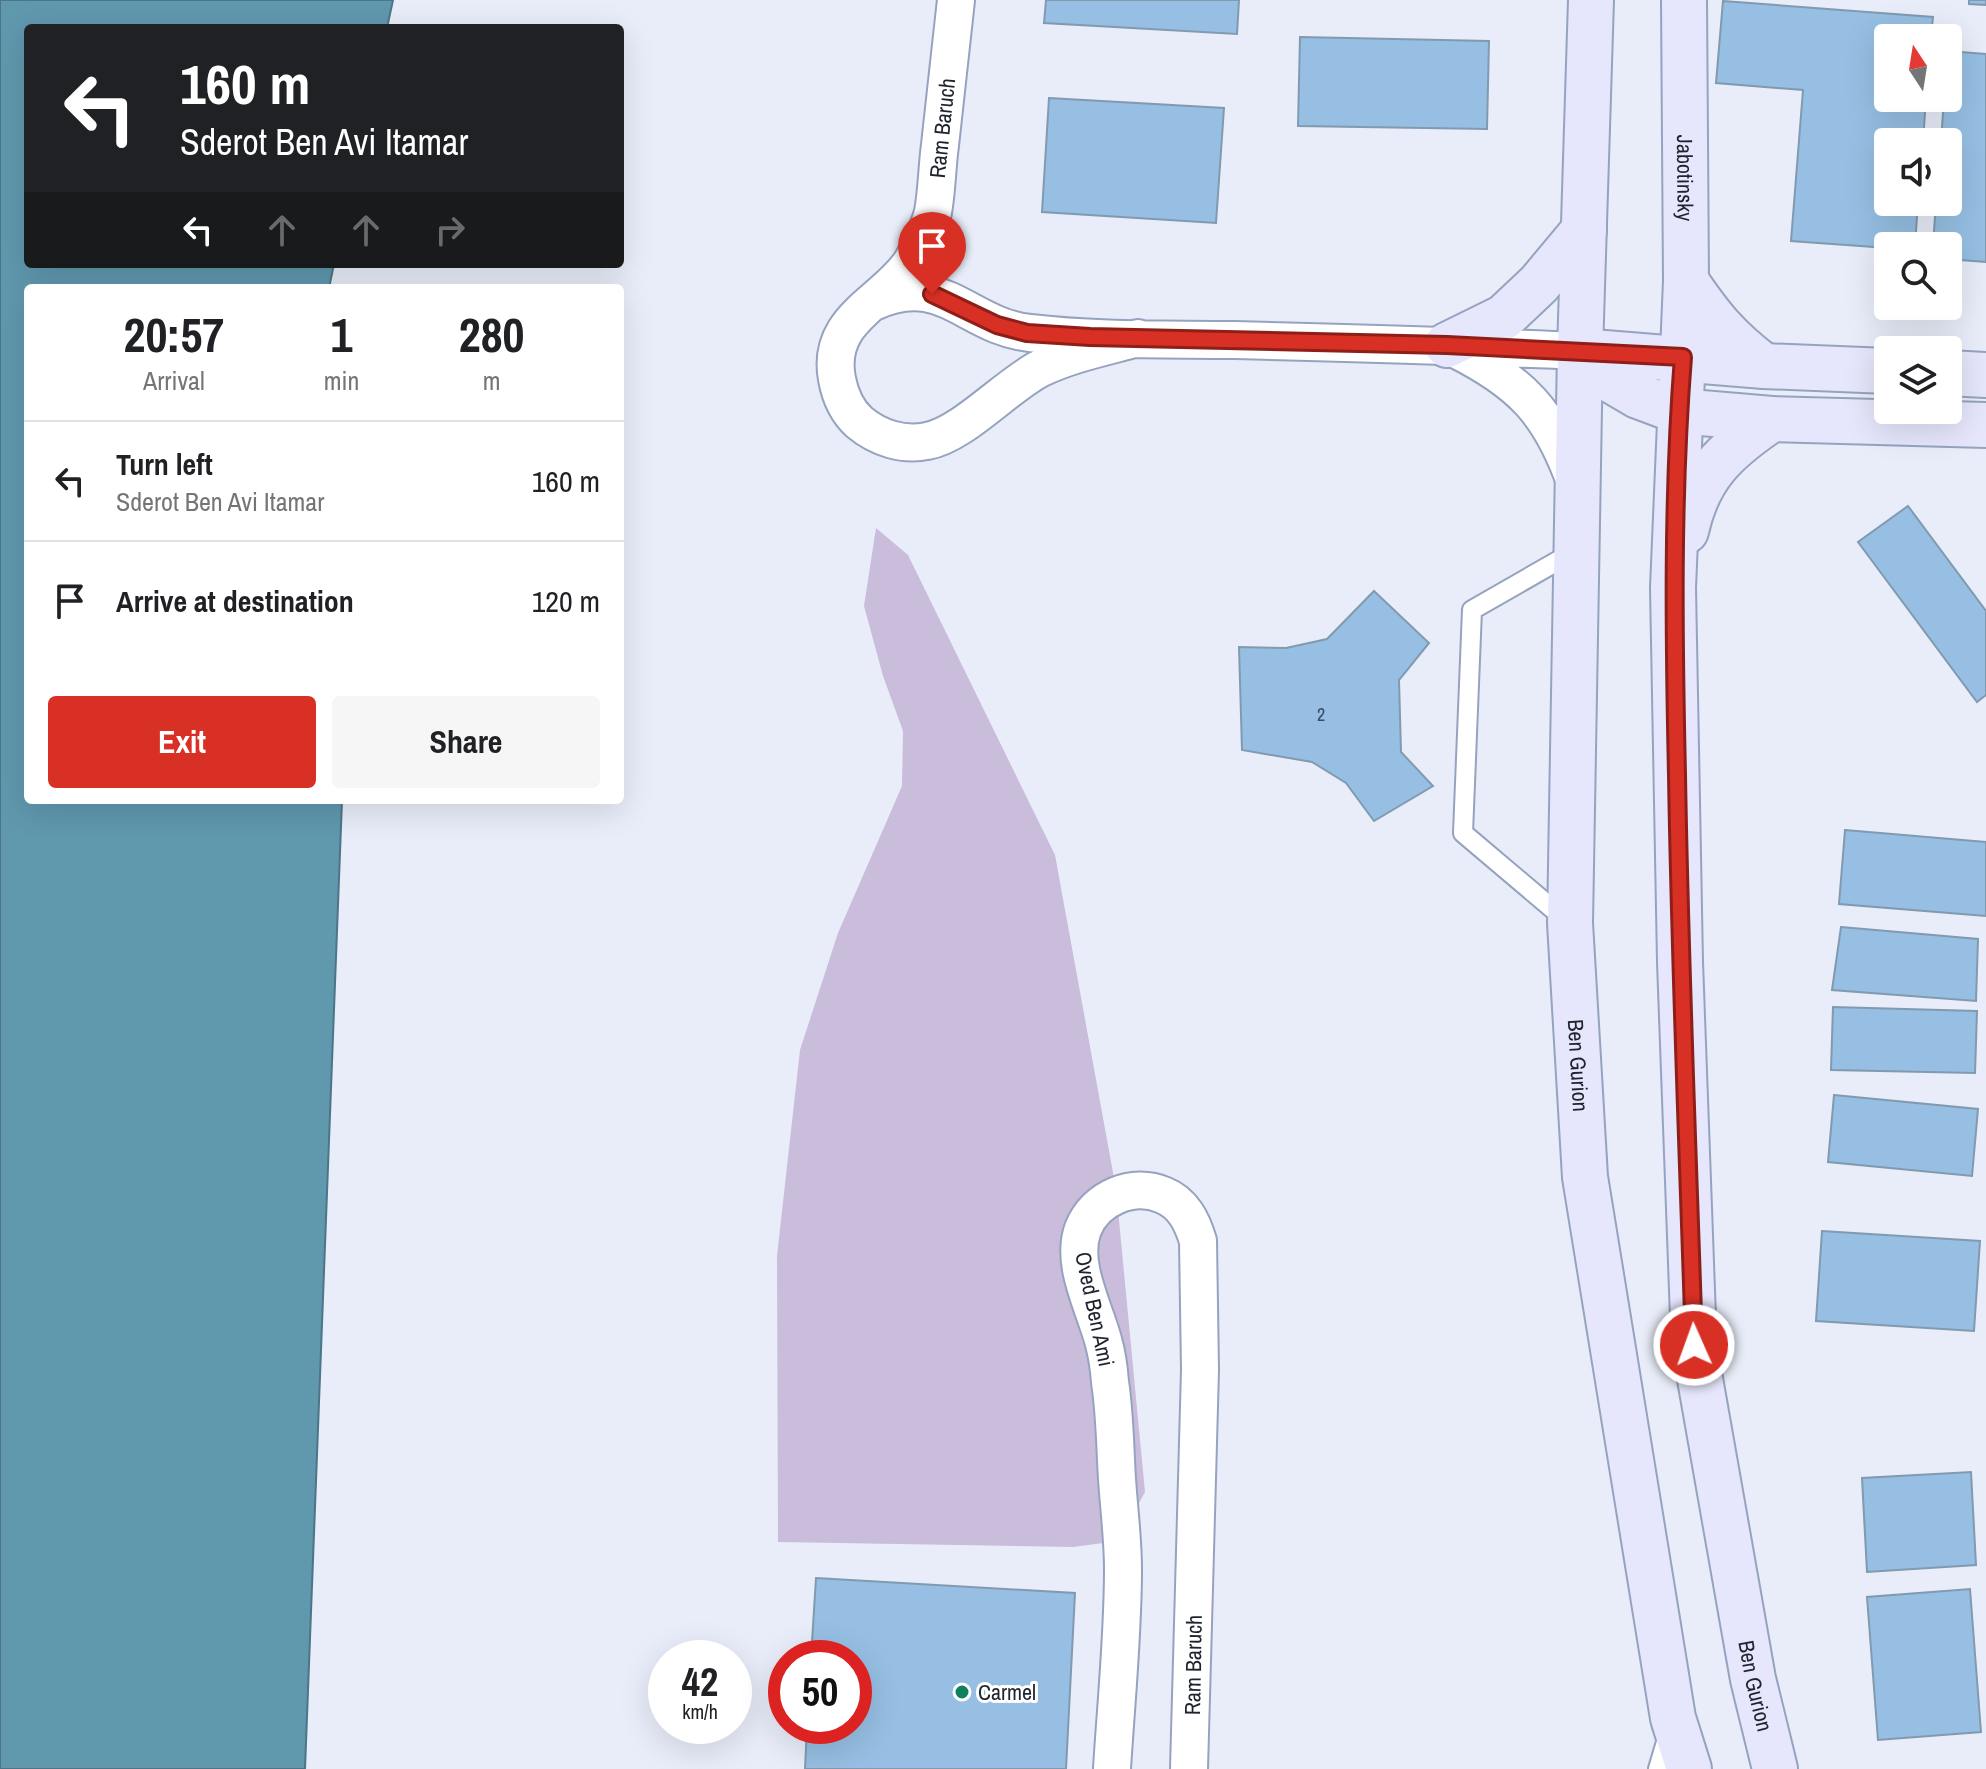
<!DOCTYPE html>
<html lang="en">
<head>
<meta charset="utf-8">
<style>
  :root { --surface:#fff; --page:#f6f6f6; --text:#202124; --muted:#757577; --line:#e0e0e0; --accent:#d93025 }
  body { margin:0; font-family:"Archivo Narrow",sans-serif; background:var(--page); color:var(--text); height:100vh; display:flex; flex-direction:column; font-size:30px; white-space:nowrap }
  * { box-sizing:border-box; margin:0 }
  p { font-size:26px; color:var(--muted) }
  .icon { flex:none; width:44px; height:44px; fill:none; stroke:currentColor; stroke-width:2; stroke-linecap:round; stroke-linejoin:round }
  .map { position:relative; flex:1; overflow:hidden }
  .drawer { position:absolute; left:24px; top:284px; width:600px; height:520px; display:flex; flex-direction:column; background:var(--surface); border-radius:8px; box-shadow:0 8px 32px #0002 }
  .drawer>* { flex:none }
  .top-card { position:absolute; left:24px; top:24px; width:600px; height:244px; border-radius:8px; box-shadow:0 8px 32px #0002; background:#202124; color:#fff; overflow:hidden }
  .needle { width:52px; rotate:348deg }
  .buttons { position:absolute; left:1874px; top:24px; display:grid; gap:16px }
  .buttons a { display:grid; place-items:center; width:88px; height:88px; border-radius:8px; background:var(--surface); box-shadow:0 8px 32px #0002; font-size:40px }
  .speed { position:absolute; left:648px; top:1640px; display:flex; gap:16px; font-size:40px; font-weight:700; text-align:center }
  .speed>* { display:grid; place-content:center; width:104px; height:104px; border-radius:50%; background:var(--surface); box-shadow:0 8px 32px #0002; line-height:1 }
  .speed small { font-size:20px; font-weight:400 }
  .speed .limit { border:12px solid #d22; background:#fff; color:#111 }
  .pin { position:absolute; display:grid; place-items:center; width:68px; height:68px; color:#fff; margin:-82px -34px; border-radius:50% 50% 50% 0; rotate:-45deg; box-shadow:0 0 8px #0007 }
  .pin .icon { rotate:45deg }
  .me { position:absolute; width:88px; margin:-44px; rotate:358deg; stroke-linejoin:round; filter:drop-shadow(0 0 6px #0008) }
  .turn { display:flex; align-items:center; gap:28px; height:168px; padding:0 24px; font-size:36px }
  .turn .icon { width:104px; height:104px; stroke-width:2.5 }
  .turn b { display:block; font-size:56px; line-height:68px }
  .lanes { display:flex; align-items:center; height:76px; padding:0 24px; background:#0003; justify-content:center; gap:40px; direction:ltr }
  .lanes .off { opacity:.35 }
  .eta { display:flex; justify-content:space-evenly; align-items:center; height:136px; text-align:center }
  .eta b { font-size:48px; font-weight:800; line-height:56px }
  .cta { display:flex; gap:16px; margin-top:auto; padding:16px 24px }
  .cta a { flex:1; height:92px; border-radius:8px; background:var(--accent); color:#fff; font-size:32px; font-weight:800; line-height:92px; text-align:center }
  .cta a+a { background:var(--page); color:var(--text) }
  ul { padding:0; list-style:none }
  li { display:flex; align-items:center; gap:24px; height:120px; padding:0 24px; border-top:2px solid var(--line) }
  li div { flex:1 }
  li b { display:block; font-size:30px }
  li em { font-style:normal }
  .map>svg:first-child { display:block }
</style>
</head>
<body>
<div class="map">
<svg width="1986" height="1769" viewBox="0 0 1986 1769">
  <rect width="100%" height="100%" fill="#e8edf9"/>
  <path fill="#cabcdb" d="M 876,528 L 908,555 L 1055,855 L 1116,1189 L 1145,1492 L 1118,1541 L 1073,1547 L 778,1542 L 777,1256 L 800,1050 L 838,933 L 902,786 L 903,731 L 883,676 L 864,606 Z"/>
  <path fill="#6098ae" stroke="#4c7587" stroke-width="2" d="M 0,0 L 393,0 L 387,28 L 28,28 L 28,264 L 334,264 L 329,288 L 28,288 L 28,800 L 342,800 L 305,1769 L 0,1769 Z"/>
  <path fill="#96bfe3" stroke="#819ab0" stroke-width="2" d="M 1046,0 L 1239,0 L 1237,34 L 1044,23 Z
    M 1969,0 L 1986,0 L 1986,5 L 1969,4 Z
    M 1723,1 L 1933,17 L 1931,38 L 1888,38 L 1888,98 L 1926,98 L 1923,142 L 1888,142 L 1888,202 L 1918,202 L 1915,246 L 1888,248 L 1791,241 L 1803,90 L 1716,83 Z
    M 1300,37 L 1489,41 L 1487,129 L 1298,126 Z
    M 1948,51 L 1986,54 L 1986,262 L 1948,259 L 1948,246 L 1933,246 L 1936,202 L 1948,202 L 1948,142 L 1941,142 L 1944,98 L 1948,98 Z
    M 1049,98 L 1224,108 L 1216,223 L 1042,212 Z
    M 1908,506 L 1986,611 L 1986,695 L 1977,702 L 1858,542 Z
    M 1374,591 L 1429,643 L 1399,680 L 1401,752 L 1433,786 L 1374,821 L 1346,783 L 1312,762 L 1242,750 L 1239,647 L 1286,648 L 1327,639 Z
    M 1845,830 L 1986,842 L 1986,916 L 1839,904 Z
    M 1841,927 L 1978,939 L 1976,1001 L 1832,990 Z
    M 1833,1007 L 1977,1011 L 1975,1073 L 1831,1070 Z
    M 1834,1095 L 1978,1109 L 1972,1176 L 1828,1162 Z
    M 1822,1231 L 1980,1241 L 1974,1331 L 1816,1321 Z
    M 1971,1472 L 1976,1565 L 1867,1572 L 1862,1478 Z
    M 816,1578 L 1075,1593 L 1066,1769 L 805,1769 L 807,1726 L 854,1726 L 854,1658 L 811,1658 Z
    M 1970,1589 L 1981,1732 L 1878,1740 L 1867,1597 Z"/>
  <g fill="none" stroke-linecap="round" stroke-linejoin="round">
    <g stroke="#96a3bf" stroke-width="22">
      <path id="lane" d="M 1567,921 L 1463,833 L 1472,610 L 1575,551
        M 1658,1769 L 1669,1732"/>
    </g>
    <g stroke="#96a3bf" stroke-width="40">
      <path id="street" d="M 956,0 C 951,48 945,97 940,145 C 937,167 937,190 933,212 C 930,225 916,257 908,267 C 879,305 826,321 837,379 C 840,395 847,411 859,422 C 878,438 903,446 927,441 C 962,435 1005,387 1039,369 C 1070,354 1105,347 1138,338
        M 871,303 C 944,269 965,326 1030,333 C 1097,341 1167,339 1235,340 C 1351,343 1465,346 1580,351
        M 1455,349 C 1521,382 1550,412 1575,482
        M 1112,1769 C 1116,1703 1123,1636 1123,1569 C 1123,1539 1119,1509 1117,1479 C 1115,1447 1115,1414 1110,1382 C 1109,1368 1107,1354 1103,1340 C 1094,1307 1070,1263 1083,1229 C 1095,1198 1133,1182 1163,1195 C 1183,1203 1192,1221 1198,1241 L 1200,1370 L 1189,1769"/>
    </g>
    <g stroke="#96a3bf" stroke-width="48">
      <g id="secondary">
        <path id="s1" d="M 1591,0 L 1580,351 L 1570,923 L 1585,1177 L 1673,1718 L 1689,1769"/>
        <path id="s2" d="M 1684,0 L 1686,281 L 1673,588 L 1680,962 L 1694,1345 L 1753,1679 L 1775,1769"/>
        <path d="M 1686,281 C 1711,318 1728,339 1764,366"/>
        <path d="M 1447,345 L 1504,317 L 1539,284 L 1584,230"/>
        <path d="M 1580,351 L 1609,379 L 1638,396 L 1678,411 L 1772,419 L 1986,425"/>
        <path d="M 1580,351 L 1764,366 L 1888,371"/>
        <path d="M 1948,373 L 1986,375"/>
        <path d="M 1686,531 C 1698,475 1726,450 1772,419"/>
      </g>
    </g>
    <use href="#lane" stroke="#fff" stroke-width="18"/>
    <use href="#street" stroke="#fff" stroke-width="36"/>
    <use href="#secondary" stroke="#e6e6fc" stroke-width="44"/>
  </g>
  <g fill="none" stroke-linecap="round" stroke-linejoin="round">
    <g stroke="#8d1f18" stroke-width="20">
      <path id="route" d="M 932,294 L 997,325 L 1027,333 L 1090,337 L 1447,345 L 1683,357 C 1672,497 1674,636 1677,775 C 1680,965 1688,1155 1694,1345"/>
    </g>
    <use href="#route" stroke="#d93025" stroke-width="14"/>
  </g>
  <circle fill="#0f815f" stroke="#fff" stroke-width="3" cx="962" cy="1692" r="8"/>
  <g text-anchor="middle" stroke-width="6" stroke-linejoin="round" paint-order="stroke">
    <g font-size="18" fill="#3c4a5a">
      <text x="1321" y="721">2</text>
    </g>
    <g font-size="22" fill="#1e232d" stroke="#fff">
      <text transform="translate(942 128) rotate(-84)" y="8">Ram Baruch</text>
      <text dy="8" stroke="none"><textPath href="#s2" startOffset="178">Jabotinsky</textPath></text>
      <text dy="8" stroke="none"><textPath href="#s1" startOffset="1066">Ben Gurion</textPath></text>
      <text transform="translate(1095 1309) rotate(78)" y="8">Oved Ben Ami</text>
      <text transform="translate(1193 1665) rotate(-89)" y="8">Ram Baruch</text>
      <text dy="8" stroke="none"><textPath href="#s2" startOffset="1692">Ben Gurion</textPath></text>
    </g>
    <g font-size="22" fill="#1e232d" stroke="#fff" text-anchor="start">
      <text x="978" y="1700">Carmel</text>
    </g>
  </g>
</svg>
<div class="buttons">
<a><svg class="needle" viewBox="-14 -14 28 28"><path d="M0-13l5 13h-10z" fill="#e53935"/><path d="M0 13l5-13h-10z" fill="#757577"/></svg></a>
<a><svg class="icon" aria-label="sound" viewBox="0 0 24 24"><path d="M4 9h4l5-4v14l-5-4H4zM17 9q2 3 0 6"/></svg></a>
<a><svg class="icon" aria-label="search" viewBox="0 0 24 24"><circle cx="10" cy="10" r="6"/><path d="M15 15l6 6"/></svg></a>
<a><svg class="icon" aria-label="layers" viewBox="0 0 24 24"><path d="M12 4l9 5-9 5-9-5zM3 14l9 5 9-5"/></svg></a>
</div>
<div class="speed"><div>42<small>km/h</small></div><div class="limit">50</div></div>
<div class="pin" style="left:932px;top:294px;background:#d93025"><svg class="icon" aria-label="arrive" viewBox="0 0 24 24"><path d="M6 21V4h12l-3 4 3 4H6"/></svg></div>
<svg class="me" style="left:1694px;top:1345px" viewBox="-20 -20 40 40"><circle r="17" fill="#d93025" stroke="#fff" stroke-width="3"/><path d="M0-11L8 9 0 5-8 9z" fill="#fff"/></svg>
<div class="top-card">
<div class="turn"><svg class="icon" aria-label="left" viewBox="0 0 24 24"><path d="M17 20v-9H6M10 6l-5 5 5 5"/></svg><div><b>160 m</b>Sderot Ben Avi Itamar</div></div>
<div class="lanes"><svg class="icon" aria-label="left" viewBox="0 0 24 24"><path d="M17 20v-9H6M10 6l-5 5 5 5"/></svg><svg class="icon off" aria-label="ahead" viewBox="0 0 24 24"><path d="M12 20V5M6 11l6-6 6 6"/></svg><svg class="icon off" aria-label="ahead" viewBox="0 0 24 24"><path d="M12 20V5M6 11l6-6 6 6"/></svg><svg class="icon off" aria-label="right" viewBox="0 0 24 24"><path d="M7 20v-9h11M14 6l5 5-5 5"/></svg></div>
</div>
<section class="drawer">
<div class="eta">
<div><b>20:57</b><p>Arrival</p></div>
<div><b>1</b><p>min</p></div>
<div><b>280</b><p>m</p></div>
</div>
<ul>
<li><svg class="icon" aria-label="left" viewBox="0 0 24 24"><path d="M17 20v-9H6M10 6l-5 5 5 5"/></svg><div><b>Turn left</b><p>Sderot Ben Avi Itamar</p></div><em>160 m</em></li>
<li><svg class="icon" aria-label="arrive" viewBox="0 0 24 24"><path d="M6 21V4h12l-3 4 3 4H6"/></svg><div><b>Arrive at destination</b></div><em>120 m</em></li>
</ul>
<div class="cta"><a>Exit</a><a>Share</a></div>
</section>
</div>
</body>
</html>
